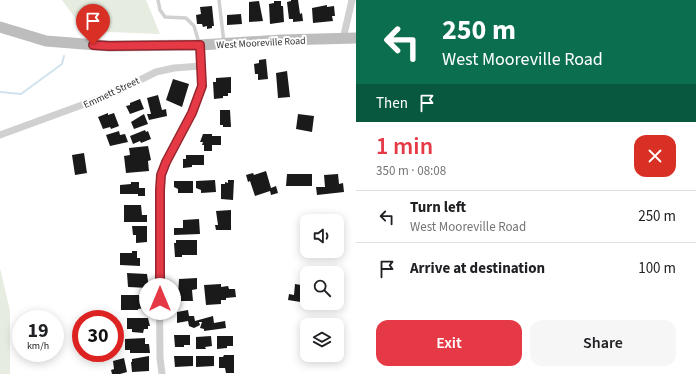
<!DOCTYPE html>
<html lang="en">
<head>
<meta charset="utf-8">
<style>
  :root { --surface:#fff; --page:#f6f6f6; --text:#202124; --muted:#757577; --line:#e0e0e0; --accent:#e63946 }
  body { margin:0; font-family:"Source Sans 3",sans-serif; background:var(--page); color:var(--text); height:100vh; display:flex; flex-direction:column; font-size:15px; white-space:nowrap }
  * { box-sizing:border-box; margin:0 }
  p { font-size:13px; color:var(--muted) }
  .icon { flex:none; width:22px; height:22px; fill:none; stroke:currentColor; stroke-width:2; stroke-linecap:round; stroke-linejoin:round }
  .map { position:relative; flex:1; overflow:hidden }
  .sheet { display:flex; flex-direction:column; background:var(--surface); width:340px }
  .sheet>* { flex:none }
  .top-card { background:#0b6e4f; color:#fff; overflow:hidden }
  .controls { position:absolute; left:300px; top:214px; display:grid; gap:8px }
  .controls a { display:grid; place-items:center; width:44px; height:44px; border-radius:8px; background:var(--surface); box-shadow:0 2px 10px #0003; font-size:20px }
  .speed { position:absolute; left:12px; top:310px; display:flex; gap:8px; font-size:20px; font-weight:700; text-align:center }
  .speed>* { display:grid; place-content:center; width:52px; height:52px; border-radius:50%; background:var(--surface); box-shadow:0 2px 10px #0003; line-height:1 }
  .speed small { font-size:10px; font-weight:400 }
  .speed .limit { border:6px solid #d22; background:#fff; color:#111 }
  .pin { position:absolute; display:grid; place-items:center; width:34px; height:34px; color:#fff; margin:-41px -17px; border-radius:50% 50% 50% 0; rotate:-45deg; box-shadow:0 0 4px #0007 }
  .pin .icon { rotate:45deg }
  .me { position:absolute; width:44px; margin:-22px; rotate:0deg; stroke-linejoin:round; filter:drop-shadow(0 0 3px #0008) }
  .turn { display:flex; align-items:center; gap:14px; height:84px; padding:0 20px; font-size:18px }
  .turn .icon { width:52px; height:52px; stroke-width:2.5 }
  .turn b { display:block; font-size:28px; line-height:34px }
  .then { display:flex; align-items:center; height:38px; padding:0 20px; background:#0003; gap:8px; font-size:15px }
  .round { display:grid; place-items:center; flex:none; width:42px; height:42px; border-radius:12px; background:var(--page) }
  .headline { display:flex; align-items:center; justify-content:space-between; height:68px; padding:0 20px }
  h1 { font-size:24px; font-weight:600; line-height:30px; color:var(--accent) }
  .primary-button { display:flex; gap:8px; margin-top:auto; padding:8px 20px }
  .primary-button a { flex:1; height:46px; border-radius:12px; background:var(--accent); color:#fff; font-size:16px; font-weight:600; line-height:46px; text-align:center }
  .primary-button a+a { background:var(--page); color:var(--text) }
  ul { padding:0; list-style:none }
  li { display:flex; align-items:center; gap:12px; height:52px; padding:0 20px; border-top:1px solid var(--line) }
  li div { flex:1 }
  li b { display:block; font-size:15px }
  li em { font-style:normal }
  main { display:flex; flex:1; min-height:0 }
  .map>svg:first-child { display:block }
</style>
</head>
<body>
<main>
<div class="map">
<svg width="356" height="374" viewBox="0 0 356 374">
  <rect width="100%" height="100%" fill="#fff"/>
  <path fill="#e6ecdf" d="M 62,0 L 146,0 L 160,34 L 85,31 Z
    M 0,268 L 10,311 L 10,374 L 0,374 Z"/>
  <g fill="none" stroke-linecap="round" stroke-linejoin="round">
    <path stroke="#cfe2ee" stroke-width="2" d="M 0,92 L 21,94 L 62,64 L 64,56"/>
  </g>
  <path fill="#1a1a1a" d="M 291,0 L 298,0 L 300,14 L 302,13 L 303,21 L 293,22 L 293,19 L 289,19 L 287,2 L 291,1 Z
    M 259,1 L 263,21 L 249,22 L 249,2 Z
    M 274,1 L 281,1 L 281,6 L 283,6 L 284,22 L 270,24 L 269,4 L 274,3 Z
    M 327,5 L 327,7 L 334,6 L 335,16 L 332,16 L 333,21 L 313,23 L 312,8 Z
    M 212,6 L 214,26 L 212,26 L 212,28 L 207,29 L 207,26 L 203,27 L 202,24 L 197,24 L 196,15 L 201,14 L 200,7 Z
    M 241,14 L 242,24 L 227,25 L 227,15 Z
    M 266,59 L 268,79 L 258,80 L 258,74 L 255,74 L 254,64 L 259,63 L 259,60 Z
    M 287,71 L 290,97 L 278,98 L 276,73 Z
    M 231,77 L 231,93 L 228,93 L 228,96 L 223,96 L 223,98 L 214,99 L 213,82 L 216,82 L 216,78 Z
    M 173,79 L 189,84 L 182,107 L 166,100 Z
    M 158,95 L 162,110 L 166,109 L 167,116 L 149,120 L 147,114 L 151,114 L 147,98 Z
    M 140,99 L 144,109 L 130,114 L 126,106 L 130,105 L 130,103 Z
    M 220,110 L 230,110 L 231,127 L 223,127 L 223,125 L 220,125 Z
    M 108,113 L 108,115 L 114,113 L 119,126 L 111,129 L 110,127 L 103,129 L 98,117 Z
    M 144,114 L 148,124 L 134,129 L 131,122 Z
    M 298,114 L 314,116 L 312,132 L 296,129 Z
    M 145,130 L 146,132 L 148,131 L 151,139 L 141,143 L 140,141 L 133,144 L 130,136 Z
    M 119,131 L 120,135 L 125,134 L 128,142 L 110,146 L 106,135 Z
    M 203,134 L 212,134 L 212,136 L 221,136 L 221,145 L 212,145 L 212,151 L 204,151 L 204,145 L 202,145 L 203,142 L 200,142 Z
    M 148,146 L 151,160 L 148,161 L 149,171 L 126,173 L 124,156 L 130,155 L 129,148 Z
    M 84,153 L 87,173 L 75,175 L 72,155 Z
    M 186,155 L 204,155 L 204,165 L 192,165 L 192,167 L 183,168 L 183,159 L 186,159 Z
    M 266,171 L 271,188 L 276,186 L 278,193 L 271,195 L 270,191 L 255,196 L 250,181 L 248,182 L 246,175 L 253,173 L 254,175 Z
    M 287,174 L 312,174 L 312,186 L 286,186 Z
    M 338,174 L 339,184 L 343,183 L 344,192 L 317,195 L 316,187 L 325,187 L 324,175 Z
    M 215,180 L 216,192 L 201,193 L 201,190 L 196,188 L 196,181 Z
    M 228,180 L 234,180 L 233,200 L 221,199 L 221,184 L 225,184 L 225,182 L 228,183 Z
    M 174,181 L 193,181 L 193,193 L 178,193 L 178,189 L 174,187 Z
    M 131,182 L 139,182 L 139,188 L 145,188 L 145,196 L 138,196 L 138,194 L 120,194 L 120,185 L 131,184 Z
    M 124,205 L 141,205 L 142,215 L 147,215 L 147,222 L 124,222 Z
    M 231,210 L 231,230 L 216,230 L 215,225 L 218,225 L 216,211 Z
    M 199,219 L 200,234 L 174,235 L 174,228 L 183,228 L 183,220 Z
    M 132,226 L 147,226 L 147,242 L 136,243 L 136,235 L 133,235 Z
    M 176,240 L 197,240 L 197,255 L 182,255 L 182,257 L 175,257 L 174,243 L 176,243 Z
    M 132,251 L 137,251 L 137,258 L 140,258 L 140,266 L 120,265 L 120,253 L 132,253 Z
    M 127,273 L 147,274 L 149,288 L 128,287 Z
    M 197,278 L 197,289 L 192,290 L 193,301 L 181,301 L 181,296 L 178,296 L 179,279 Z
    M 221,284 L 221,287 L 228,286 L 229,289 L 235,289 L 236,297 L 226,298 L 226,300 L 221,300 L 221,304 L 206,305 L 204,285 Z
    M 295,284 L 307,286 L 307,303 L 288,300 L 289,294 L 294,295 Z
    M 121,295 L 139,295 L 139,297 L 143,297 L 144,308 L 138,309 L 138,310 L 121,310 Z
    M 188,310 L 189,316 L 194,316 L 195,321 L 213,316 L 214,323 L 225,321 L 226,328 L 204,331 L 204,329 L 200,328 L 202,322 L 199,322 L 200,325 L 194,328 L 189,326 L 188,321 L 177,323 L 177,312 Z
    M 127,318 L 148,318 L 150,326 L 148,326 L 148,329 L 144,329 L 143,333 L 132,332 L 132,329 L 127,329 Z
    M 174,335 L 190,335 L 190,345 L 184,345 L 184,347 L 175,347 Z
    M 211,336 L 212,346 L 205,347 L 206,349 L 196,349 L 196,337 Z
    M 217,336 L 233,336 L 233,346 L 227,346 L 227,348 L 217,349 Z
    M 145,338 L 145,344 L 149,344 L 150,353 L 130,353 L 130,350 L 125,350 L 125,339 Z
    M 224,355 L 234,355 L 234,373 L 226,373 L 225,368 L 219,368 L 219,357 L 223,357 Z
    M 149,356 L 149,371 L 132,372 L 131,362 L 132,362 L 132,359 Z
    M 174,356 L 193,356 L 193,366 L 175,367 Z
    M 196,356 L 214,356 L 214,366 L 196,367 Z
    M 124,358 L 127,372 L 120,374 L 112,374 L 111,370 L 114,369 L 113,361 Z"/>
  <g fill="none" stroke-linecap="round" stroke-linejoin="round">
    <path stroke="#d0d0d0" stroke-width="3.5" d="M 158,0 L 160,10 L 165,17 L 186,18 L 194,26 L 199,43
      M 219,0 L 224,43"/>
    <path stroke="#d0d0d0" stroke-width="7" d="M 343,39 L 352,0
      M 0,135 L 112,94 L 156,72 L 174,68 L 201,66
      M 162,374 L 160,358 L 159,241 L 161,226 L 160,190 L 161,175 L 166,162 L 192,113 L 202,86 L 200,45"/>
    <path stroke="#bdbdbd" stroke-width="11" d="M 0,27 L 46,41 L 109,46 L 200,45 L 282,40 L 356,38"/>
  </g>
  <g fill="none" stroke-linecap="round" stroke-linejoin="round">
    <g stroke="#96252e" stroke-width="10">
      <path id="route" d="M 93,45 L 109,46 L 200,45 L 202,86 L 192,113 L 166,162 L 161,175 L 160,190 L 160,299"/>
    </g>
    <use href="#route" stroke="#e63946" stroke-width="7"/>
  </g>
  <g text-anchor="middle" stroke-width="4" stroke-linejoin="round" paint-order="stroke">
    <g font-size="10" fill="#333" stroke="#fff">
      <text transform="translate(261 42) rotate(-3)" y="4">West Mooreville Road</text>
      <text transform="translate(111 92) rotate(-25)" y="4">Emmett Street</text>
    </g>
  </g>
</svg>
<div class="controls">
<a><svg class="icon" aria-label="sound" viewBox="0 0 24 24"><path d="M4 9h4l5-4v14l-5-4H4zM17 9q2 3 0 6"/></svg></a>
<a><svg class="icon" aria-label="search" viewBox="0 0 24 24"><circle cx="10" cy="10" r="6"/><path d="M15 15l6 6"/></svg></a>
<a><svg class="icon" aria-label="layers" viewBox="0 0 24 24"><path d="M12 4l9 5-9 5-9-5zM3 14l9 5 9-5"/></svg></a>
</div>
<div class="speed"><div>19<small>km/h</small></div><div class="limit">30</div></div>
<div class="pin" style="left:93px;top:45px;background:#d93025"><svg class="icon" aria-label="arrive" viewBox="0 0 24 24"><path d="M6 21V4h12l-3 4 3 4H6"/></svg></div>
<svg class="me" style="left:160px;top:299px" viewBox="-20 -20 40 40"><circle r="19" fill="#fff"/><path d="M0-13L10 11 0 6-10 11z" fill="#e63946"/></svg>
</div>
<section class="sheet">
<div class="top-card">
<div class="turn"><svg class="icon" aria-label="left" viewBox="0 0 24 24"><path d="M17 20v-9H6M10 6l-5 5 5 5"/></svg><div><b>250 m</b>West Mooreville Road</div></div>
<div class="then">Then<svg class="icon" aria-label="arrive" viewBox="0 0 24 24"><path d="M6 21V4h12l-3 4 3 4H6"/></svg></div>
</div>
<div class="headline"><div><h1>1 min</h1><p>350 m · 08:08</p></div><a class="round" style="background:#d93025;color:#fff"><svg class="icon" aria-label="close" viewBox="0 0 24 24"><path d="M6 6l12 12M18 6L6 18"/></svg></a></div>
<ul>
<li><svg class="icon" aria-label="left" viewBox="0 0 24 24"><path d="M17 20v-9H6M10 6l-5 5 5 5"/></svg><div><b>Turn left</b><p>West Mooreville Road</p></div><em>250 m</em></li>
<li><svg class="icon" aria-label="arrive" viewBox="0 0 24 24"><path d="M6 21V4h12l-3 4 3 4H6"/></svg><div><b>Arrive at destination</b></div><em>100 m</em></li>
</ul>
<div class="primary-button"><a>Exit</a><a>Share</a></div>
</section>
</main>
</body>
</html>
